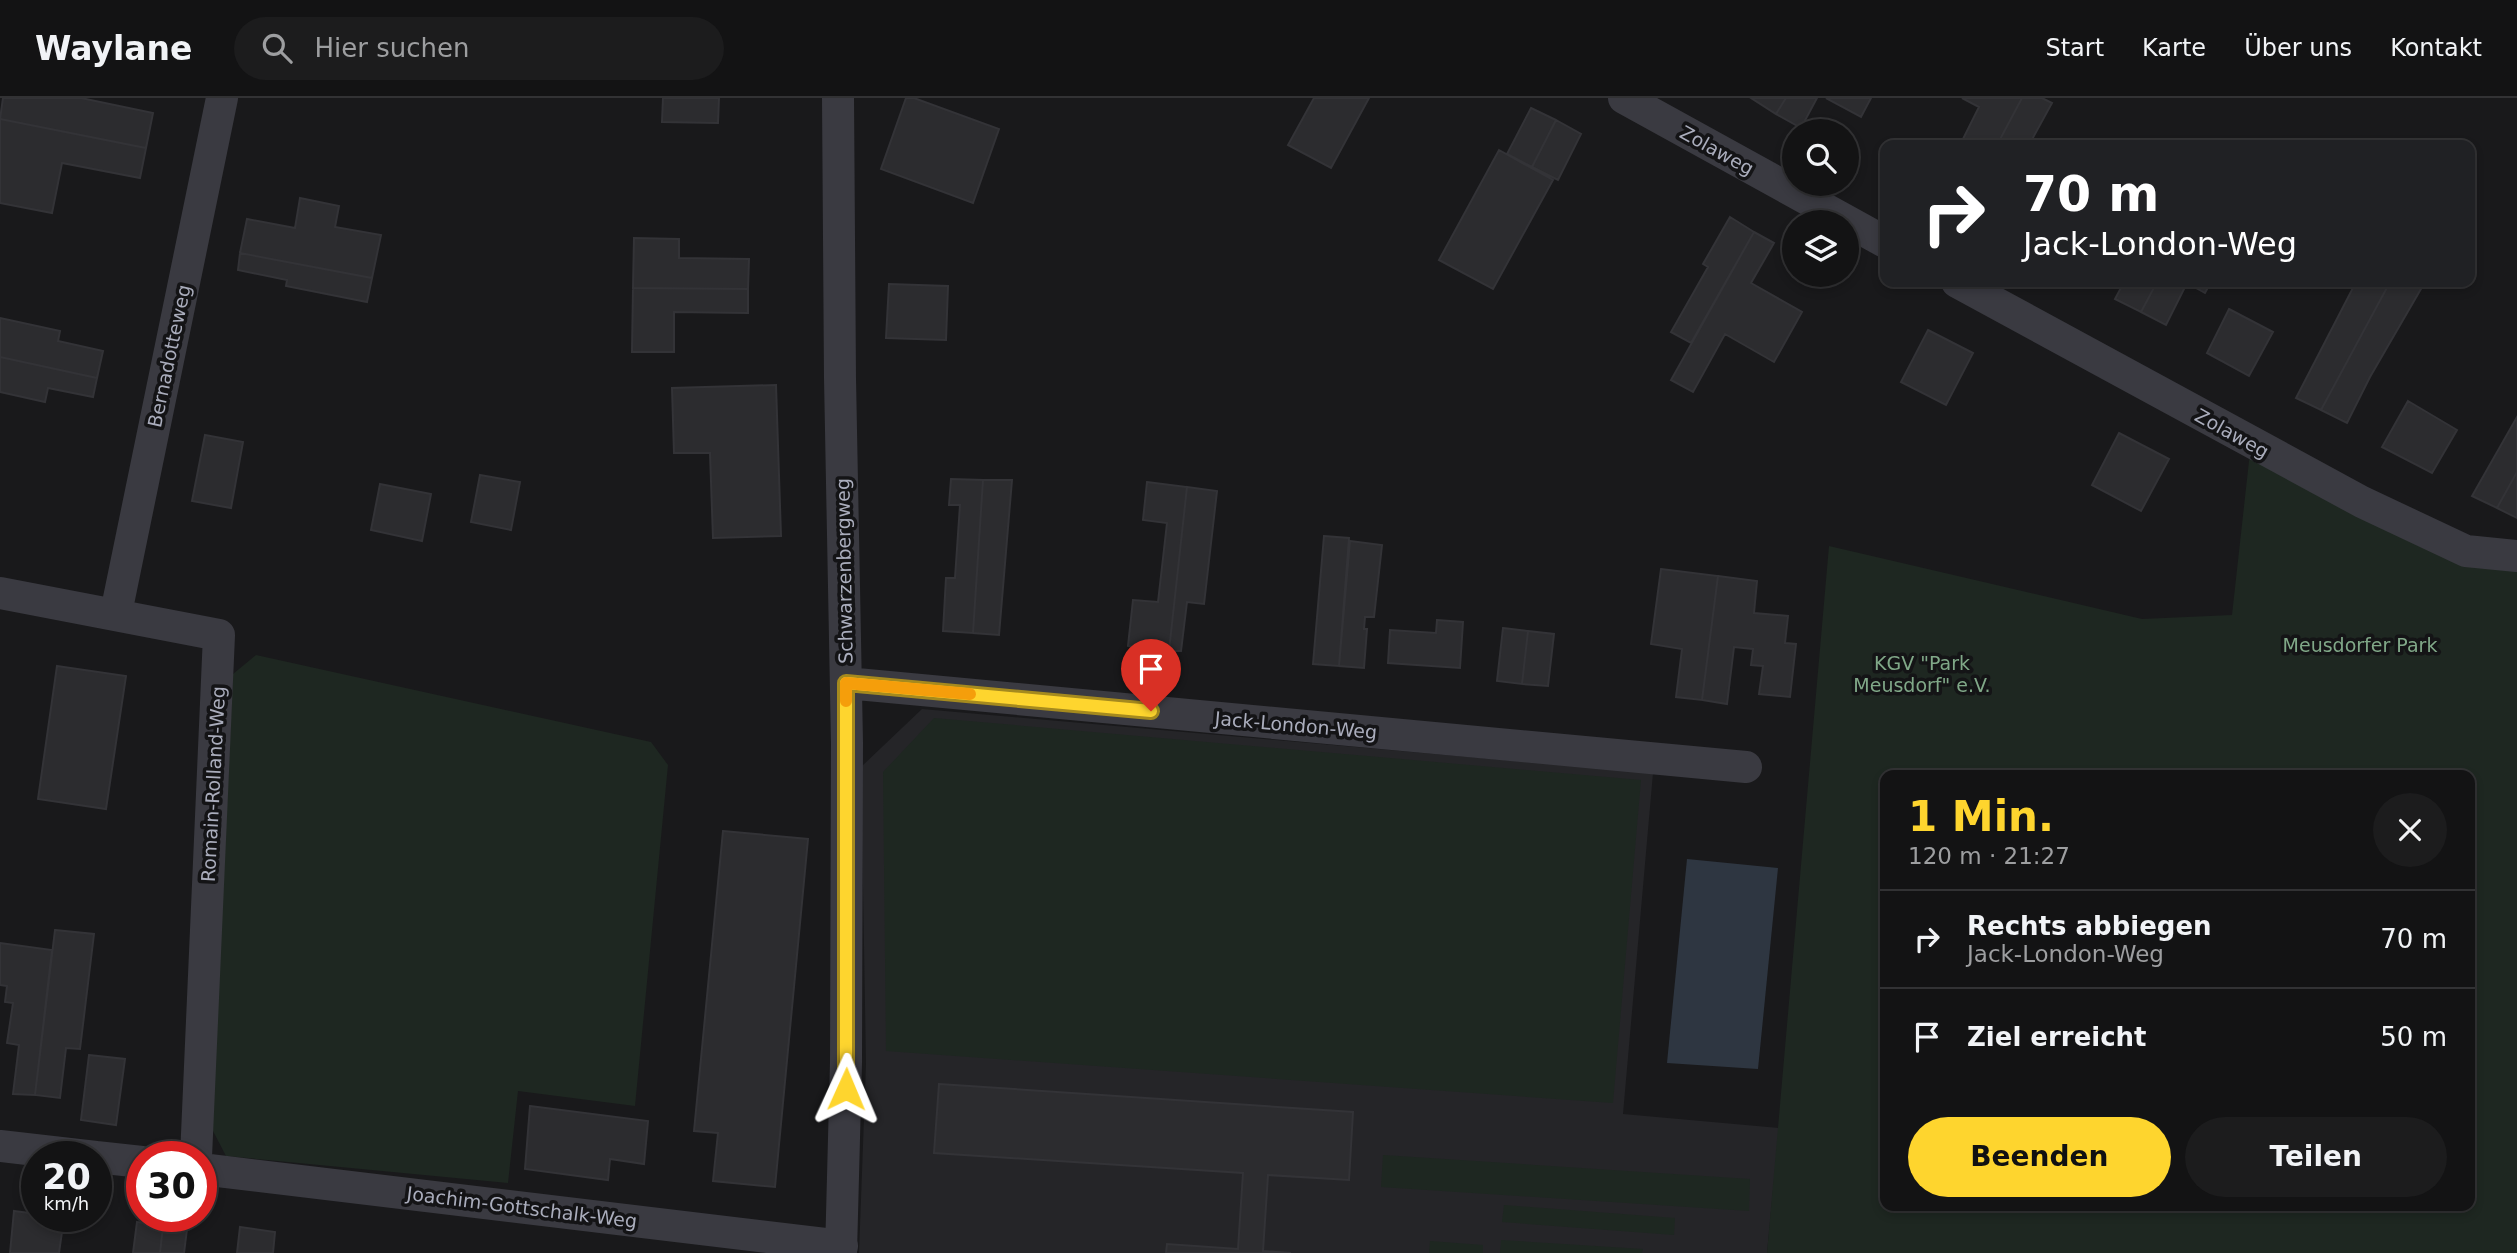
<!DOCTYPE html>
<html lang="de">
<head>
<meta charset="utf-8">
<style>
  :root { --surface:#131314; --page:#1c1c1d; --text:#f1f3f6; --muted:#9d9ea0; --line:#323234; --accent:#fed52e }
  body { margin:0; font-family:"DejaVu Sans",sans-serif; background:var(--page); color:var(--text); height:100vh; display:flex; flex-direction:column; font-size:26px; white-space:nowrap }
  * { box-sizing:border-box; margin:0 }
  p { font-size:23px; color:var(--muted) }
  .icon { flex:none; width:38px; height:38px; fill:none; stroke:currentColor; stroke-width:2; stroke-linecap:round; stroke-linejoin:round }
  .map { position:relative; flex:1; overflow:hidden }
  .side { position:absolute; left:1880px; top:672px; width:595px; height:441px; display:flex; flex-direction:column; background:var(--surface); border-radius:14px; box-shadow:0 4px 10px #0003,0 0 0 2px var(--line) }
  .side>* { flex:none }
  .banner { position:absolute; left:1880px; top:42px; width:595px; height:147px; border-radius:14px; box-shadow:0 4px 10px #0003,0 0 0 2px var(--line); background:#202124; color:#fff; overflow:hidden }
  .tools { position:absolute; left:1782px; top:21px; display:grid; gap:14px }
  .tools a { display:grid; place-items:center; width:77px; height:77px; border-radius:50%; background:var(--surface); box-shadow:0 4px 10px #0003,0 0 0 2px var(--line); font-size:35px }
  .speed { position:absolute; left:21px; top:1043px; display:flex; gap:14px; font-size:35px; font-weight:700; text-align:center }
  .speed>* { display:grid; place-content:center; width:91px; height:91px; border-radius:50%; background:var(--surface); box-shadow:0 4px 10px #0003,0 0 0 2px var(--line); line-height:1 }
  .speed small { font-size:18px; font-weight:400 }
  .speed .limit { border:10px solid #d22; background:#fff; color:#111 }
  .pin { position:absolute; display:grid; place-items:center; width:60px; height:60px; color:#fff; margin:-72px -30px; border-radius:50% 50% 50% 0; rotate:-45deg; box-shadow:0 0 7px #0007 }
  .pin .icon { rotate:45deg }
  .me { position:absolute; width:77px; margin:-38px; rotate:1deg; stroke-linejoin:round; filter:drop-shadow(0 0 5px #0008) }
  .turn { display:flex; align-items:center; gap:24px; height:147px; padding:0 28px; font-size:32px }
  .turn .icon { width:91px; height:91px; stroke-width:2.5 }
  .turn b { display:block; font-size:49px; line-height:60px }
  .round { display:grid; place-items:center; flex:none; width:74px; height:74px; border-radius:37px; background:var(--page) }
  .head { display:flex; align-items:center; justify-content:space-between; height:119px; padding:0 28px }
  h1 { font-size:42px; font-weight:600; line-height:52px; color:var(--accent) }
  .button { display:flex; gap:14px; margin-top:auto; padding:14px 28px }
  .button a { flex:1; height:80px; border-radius:42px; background:var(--accent); color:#111; font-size:28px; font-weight:600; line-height:80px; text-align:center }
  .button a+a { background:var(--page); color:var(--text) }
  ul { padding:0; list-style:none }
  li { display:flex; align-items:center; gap:21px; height:98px; padding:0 28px; border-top:2px solid var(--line) }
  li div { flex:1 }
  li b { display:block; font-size:26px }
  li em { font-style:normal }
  header { display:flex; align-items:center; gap:42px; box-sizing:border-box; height:98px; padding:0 35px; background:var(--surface); border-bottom:2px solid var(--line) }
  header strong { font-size:33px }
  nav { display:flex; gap:38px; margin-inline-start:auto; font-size:24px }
  .search { width:490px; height:63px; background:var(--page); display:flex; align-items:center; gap:18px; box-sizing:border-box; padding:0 24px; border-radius:38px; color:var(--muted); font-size:26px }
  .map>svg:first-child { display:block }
</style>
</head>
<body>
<header>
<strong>Waylane</strong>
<div class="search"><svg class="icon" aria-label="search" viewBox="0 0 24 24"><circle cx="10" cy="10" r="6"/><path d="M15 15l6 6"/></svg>Hier suchen</div>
<nav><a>Start</a><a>Karte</a><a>Über uns</a><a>Kontakt</a></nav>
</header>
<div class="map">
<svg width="2517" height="1155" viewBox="0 0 2517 1155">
  <rect width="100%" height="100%" fill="#19191b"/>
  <path fill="#252528" d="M 922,611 L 1653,675 L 1623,1016 L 1779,1030 L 1767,1155 L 859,1155 L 866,966 L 861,669 Z"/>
  <path fill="#1e2721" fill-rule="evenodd" d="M 2251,345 L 2517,458 L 2517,1155 L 1767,1155 L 1829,448 L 2142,521 L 2232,517 ZM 1885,677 L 2469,677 L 2469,1108 L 1885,1108 Z
    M 256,557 L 651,644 L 668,667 L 635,1008 L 518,993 L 508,1085 L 226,1058 L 212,1031 L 233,576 Z
    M 934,620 L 1641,682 L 1613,1005 L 886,953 L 883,674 Z
    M 1383,1057 L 1750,1081 L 1749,1113 L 1381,1089 Z
    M 1504,1107 L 1675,1120 L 1674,1137 L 1502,1124 Z
    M 1501,1142 L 1643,1151 L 1642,1155 L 1500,1155 Z
    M 1430,1143 L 1483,1147 L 1483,1155 L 1429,1155 Z"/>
  <path fill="#2e3641" d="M 1687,761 L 1778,770 L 1758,971 L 1667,965 Z"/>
  <path fill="#2c2c2f" stroke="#333337" stroke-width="2" d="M 3,0 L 81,0 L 153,15 L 146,50 L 0,21 Z
    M 663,0 L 719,0 L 718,25 L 662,24 Z
    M 906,0 L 914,0 L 999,31 L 973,105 L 881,71 Z
    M 1314,0 L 1369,0 L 1331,70 L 1288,47 Z
    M 1751,0 L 1786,0 L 1776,16 Z
    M 1786,0 L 1817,0 L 1801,30 L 1776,16 Z
    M 1826,0 L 1871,0 L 1861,19 Z
    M 1962,0 L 2022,0 L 1997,47 L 1960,47 L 1979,9 Z
    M 2022,0 L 2042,0 L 2052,5 L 2029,47 L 1997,47 Z
    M 1531,10 L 1556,22 L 1532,69 L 1507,56 Z
    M 0,21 L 146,50 L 140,80 L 62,65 L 52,115 L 0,105 Z
    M 1556,22 L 1581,36 L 1558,82 L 1532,69 Z
    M 1499,52 L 1553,82 L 1493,191 L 1439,162 Z
    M 300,100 L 339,108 L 335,129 L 381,137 L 372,180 L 240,155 L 247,121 L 295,130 Z
    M 1730,119 L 1754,134 L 1691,245 L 1671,234 L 1708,169 L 1703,166 Z
    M 1754,134 L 1774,145 L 1751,185 L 1802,214 L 1774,264 L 1725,236 L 1693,294 L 1671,282 Z
    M 634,140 L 679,141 L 679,160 L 749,161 L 748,191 L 633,190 Z
    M 240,155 L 372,180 L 367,204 L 286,188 L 287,182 L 238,172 Z
    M 2124,184 L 2157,184 L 2141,214 L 2115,201 Z
    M 2157,184 L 2211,184 L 2205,195 L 2187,185 L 2166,227 L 2141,214 Z
    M 2356,184 L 2390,184 L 2321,312 L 2296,300 Z
    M 2390,184 L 2425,184 L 2370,279 L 2347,325 L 2321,312 Z
    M 889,186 L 948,188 L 946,242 L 886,240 Z
    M 633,190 L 748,191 L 748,215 L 674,214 L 674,254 L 632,254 Z
    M 2229,211 L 2273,234 L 2249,278 L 2207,255 Z
    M 0,220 L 60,233 L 58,243 L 103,253 L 97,280 L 0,259 Z
    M 1928,232 L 1973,255 L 1946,307 L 1901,284 Z
    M 0,259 L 97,280 L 93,299 L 48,290 L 45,304 L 0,294 Z
    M 776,287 L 781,438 L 713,440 L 710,355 L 674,355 L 672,290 Z
    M 2408,303 L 2457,332 L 2432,375 L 2382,349 Z
    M 2517,319 L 2517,374 L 2497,410 L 2472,398 Z
    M 2119,335 L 2169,361 L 2141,413 L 2092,387 Z
    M 205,337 L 243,344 L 231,410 L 192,403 Z
    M 2517,374 L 2517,420 L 2497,410 Z
    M 480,377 L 520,384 L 511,432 L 471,424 Z
    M 951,381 L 983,382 L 973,535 L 943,533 L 946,480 L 955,480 L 960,407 L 949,407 Z
    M 983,382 L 1012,382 L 999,537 L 973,535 Z
    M 1147,384 L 1187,389 L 1169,553 L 1128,548 L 1133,502 L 1158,504 L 1167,425 L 1143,422 Z
    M 380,386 L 431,396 L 422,443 L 371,432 Z
    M 1187,389 L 1217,393 L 1204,506 L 1187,504 L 1181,553 L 1169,553 Z
    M 1324,438 L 1349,440 L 1339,568 L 1313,566 Z
    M 1350,443 L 1382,447 L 1374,519 L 1365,519 L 1364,531 L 1367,531 L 1364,570 L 1339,568 Z
    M 1661,471 L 1718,478 L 1702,602 L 1676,599 L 1682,551 L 1651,546 Z
    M 1718,478 L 1757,483 L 1754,515 L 1788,518 L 1785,545 L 1796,546 L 1790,599 L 1759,596 L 1763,568 L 1751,567 L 1753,551 L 1734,549 L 1727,606 L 1702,602 Z
    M 1437,522 L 1463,524 L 1460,570 L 1388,565 L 1390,532 L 1436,535 Z
    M 1503,530 L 1528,533 L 1522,586 L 1497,583 Z
    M 1528,533 L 1554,536 L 1548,588 L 1522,586 Z
    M 57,568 L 126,578 L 106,711 L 38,701 Z
    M 723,733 L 808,741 L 775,1089 L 713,1083 L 718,1035 L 694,1033 Z
    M 55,832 L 94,836 L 80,951 L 66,950 L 60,1000 L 35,997 Z
    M 0,845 L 52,852 L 35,997 L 13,996 L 19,947 L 7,945 L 13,905 L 5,904 L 7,888 L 0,887 Z
    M 89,957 L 125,961 L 116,1027 L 81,1022 Z
    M 939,986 L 1353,1014 L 1349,1082 L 1268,1077 L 1263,1153 L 1291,1155 L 1166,1155 L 1167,1146 L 1238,1151 L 1243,1075 L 934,1055 Z
    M 530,1008 L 648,1023 L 644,1066 L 610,1061 L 608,1082 L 525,1071 Z
    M 14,1113 L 37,1116 L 37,1118 L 64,1120 L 59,1155 L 10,1155 Z
    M 137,1124 L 163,1128 L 160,1155 L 133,1155 Z
    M 163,1128 L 187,1131 L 184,1155 L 160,1155 Z
    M 240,1129 L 275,1134 L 273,1155 L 237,1155 Z"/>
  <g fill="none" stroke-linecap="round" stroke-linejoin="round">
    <path stroke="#3a3a41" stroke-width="32" d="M 838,0 L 840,280 L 847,645 L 846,964 L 841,1155
      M 1624,0 L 1885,144
      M 1957,184 L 2362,404 L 2466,453 L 2517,458
      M 0,495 L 219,537 L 196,1059
      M 116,515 L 222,0
      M 846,585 L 1746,669
      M 0,1048 L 96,1059
      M 96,1059 L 142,1064
      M 201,1071 L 842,1148"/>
  </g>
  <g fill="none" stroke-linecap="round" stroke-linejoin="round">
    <g stroke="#a58a1e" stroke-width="18">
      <path id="route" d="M 846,991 L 846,585 L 1151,613"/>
    </g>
    <use href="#route" stroke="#fed52e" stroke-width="12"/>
    <path stroke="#f59e0b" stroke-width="12" d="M 846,603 L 846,585 L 970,596"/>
  </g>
  <g text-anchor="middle" stroke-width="7" stroke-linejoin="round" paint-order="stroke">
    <g font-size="19" fill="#aaadbc" stroke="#141416">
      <text transform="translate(1717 52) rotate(29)" y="7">Zolaweg</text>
      <text transform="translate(169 258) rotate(-78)" y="7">Bernadotteweg</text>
      <text transform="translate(2232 335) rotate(29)" y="7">Zolaweg</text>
      <text transform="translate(844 473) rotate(-91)" y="7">Schwarzenbergweg</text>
      <text transform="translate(1296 627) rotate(5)" y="7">Jack-London-Weg</text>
      <text transform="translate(213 686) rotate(-87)" y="7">Romain-Rolland-Weg</text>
      <text transform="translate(522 1109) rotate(7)" y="7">Joachim-Gottschalk-Weg</text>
    </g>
    <g font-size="19" fill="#80a888" stroke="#141416">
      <text x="2360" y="554">Meusdorfer Park</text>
      <text x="1922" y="572">KGV "Park<tspan x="1922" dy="22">Meusdorf" e.V.</tspan></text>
    </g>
  </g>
</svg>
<div class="tools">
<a><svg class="icon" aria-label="search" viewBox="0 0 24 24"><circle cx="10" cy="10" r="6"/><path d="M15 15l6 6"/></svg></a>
<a><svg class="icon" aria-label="layers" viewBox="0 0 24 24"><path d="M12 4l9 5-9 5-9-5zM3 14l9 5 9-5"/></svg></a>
</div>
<div class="speed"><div>20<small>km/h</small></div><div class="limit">30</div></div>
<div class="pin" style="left:1151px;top:613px;background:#d93025"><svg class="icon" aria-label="arrive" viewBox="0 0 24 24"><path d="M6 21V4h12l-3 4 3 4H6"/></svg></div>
<svg class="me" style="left:846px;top:991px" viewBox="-20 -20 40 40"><path d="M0-17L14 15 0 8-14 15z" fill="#fed52e" stroke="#fff" stroke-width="4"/></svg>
<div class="banner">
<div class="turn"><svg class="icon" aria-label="right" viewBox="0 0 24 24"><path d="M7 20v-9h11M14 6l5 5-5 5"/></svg><div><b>70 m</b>Jack-London-Weg</div></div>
</div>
<section class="side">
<div class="head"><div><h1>1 Min.</h1><p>120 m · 21:27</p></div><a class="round"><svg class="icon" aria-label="close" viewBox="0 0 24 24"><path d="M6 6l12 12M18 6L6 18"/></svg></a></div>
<ul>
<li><svg class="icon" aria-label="right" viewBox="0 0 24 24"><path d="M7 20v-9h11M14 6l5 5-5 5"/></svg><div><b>Rechts abbiegen</b><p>Jack-London-Weg</p></div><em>70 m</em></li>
<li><svg class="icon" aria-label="arrive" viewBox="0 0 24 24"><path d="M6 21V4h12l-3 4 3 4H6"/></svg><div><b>Ziel erreicht</b></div><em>50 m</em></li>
</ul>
<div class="button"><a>Beenden</a><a>Teilen</a></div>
</section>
</div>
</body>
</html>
